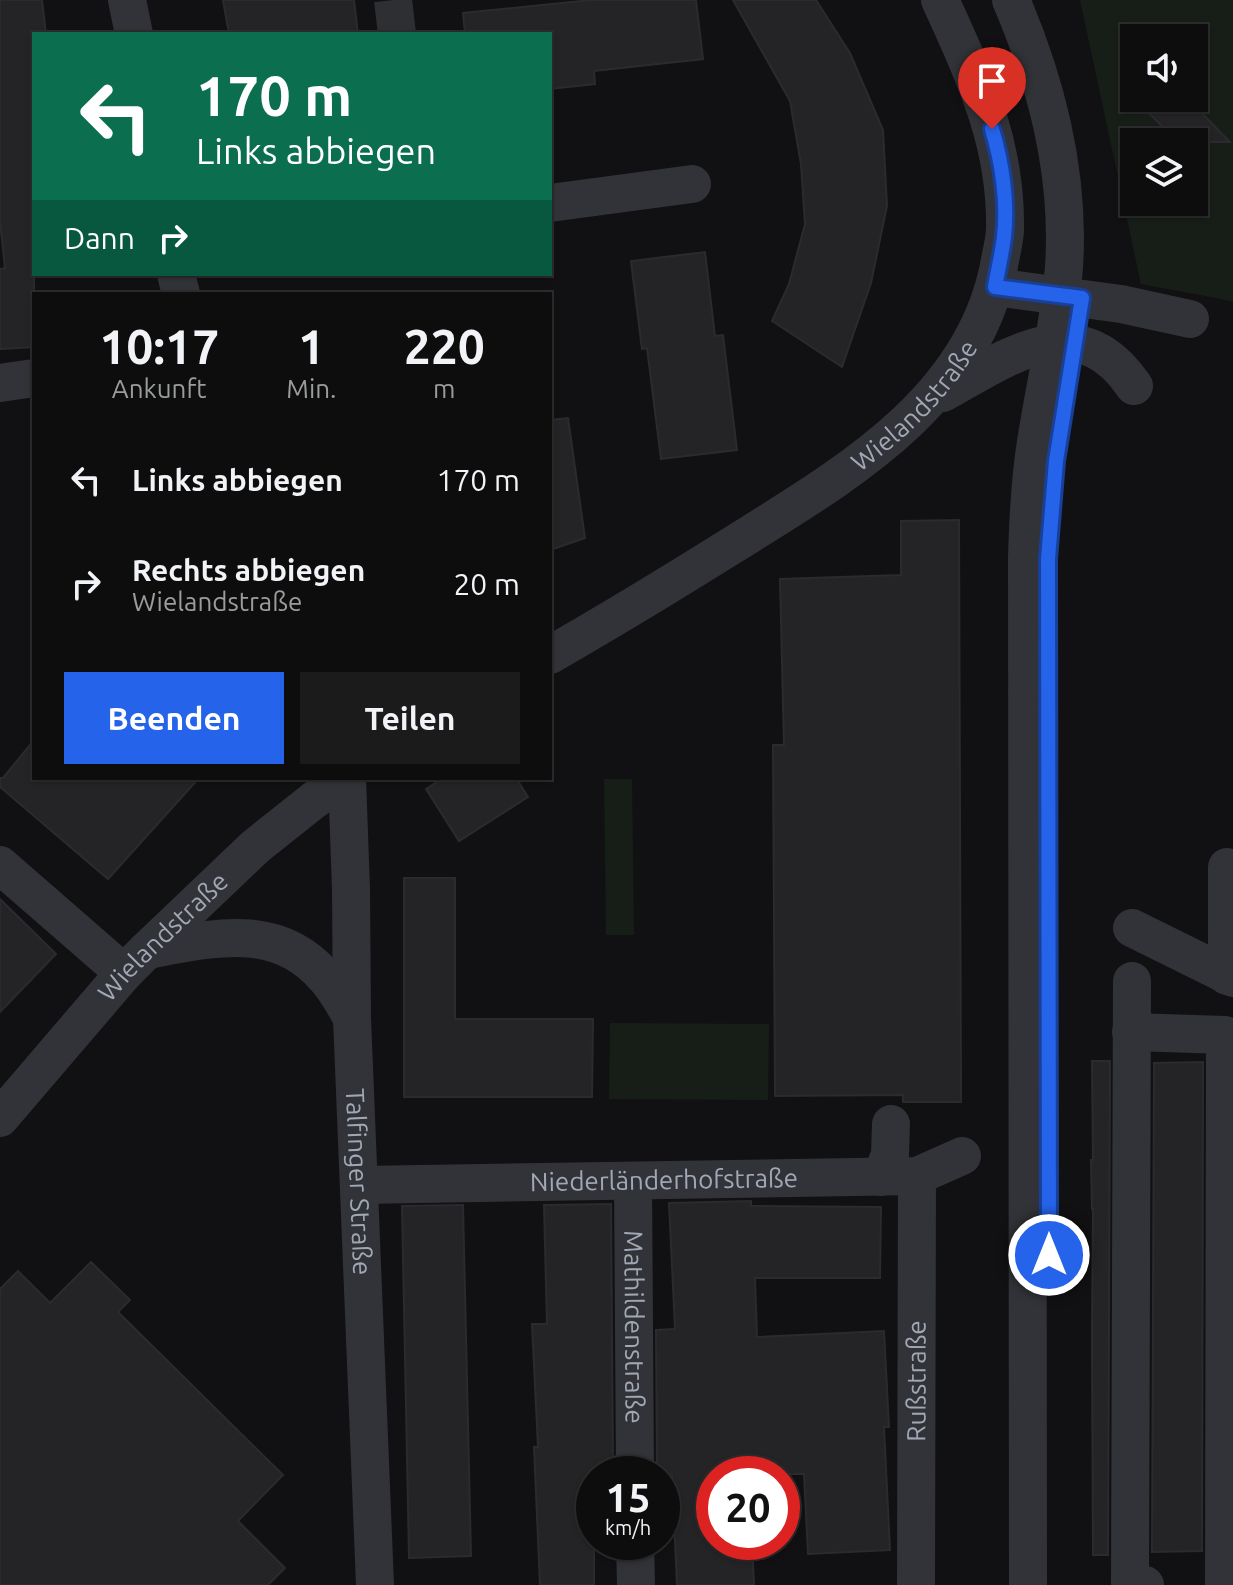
<!DOCTYPE html>
<html lang="de">
<head>
<meta charset="utf-8">
<style>
  :root { --surface:#0d0d0e; --page:#1b1b1c; --text:#f1f3f6; --muted:#9a9c9e; --line:#2d2d2e; --accent:#2563eb }
  body { margin:0; font-family:Ubuntu,sans-serif; background:var(--page); color:var(--text); height:100vh; display:flex; flex-direction:column; font-size:30px; white-space:nowrap }
  * { box-sizing:border-box; margin:0 }
  p { font-size:26px; color:var(--muted) }
  .icon { flex:none; width:44px; height:44px; fill:none; stroke:currentColor; stroke-width:2; stroke-linecap:round; stroke-linejoin:round }
  .map { position:relative; flex:1; overflow:hidden }
  .side { position:absolute; left:32px; top:292px; width:520px; height:488px; display:flex; flex-direction:column; background:var(--surface); border-radius:0px; box-shadow:0 2px 6px #0004,0 0 0 2px var(--line) }
  .side>* { flex:none }
  .guide { position:absolute; left:32px; top:32px; width:520px; height:244px; border-radius:0px; box-shadow:0 2px 6px #0004,0 0 0 2px var(--line); background:#0b6e4f; color:#fff; overflow:hidden }
  .buttons { position:absolute; left:1120px; top:24px; display:grid; gap:16px }
  .buttons a { display:grid; place-items:center; width:88px; height:88px; border-radius:0px; background:var(--surface); box-shadow:0 2px 6px #0004,0 0 0 2px var(--line); font-size:40px }
  .speed { position:absolute; left:576px; top:1456px; display:flex; gap:16px; font-size:40px; font-weight:700; text-align:center }
  .speed>* { display:grid; place-content:center; width:104px; height:104px; border-radius:50%; background:var(--surface); box-shadow:0 2px 6px #0004,0 0 0 2px var(--line); line-height:1 }
  .speed small { font-size:20px; font-weight:400 }
  .speed .limit { border:12px solid #d22; background:#fff; color:#111 }
  .pin { position:absolute; display:grid; place-items:center; width:68px; height:68px; color:#fff; margin:-82px -34px; border-radius:50% 50% 50% 0; rotate:-45deg; box-shadow:0 0 8px #0007 }
  .pin .icon { rotate:45deg }
  .me { position:absolute; width:88px; margin:-44px; rotate:0deg; stroke-linejoin:round; filter:drop-shadow(0 0 6px #0008) }
  .turn { display:flex; align-items:center; gap:28px; height:168px; padding:0 32px; font-size:36px }
  .turn .icon { width:104px; height:104px; stroke-width:2.5 }
  .turn b { display:block; font-size:56px; line-height:68px }
  .then { display:flex; align-items:center; height:76px; padding:0 32px; background:#0003; gap:16px; font-size:30px }
  .eta { display:flex; justify-content:space-evenly; align-items:center; height:136px; text-align:center }
  .eta b { font-size:48px; font-weight:700; line-height:56px }
  .action { display:flex; gap:16px; margin-top:auto; padding:16px 32px }
  .action a { flex:1; height:92px; border-radius:0px; background:var(--accent); color:#fff; font-size:32px; font-weight:700; line-height:92px; text-align:center }
  .action a+a { background:var(--page); color:var(--text) }
  ul { padding:0; list-style:none }
  li { display:flex; align-items:center; gap:24px; height:104px; padding:0 32px }
  li div { flex:1 }
  li b { display:block; font-size:30px }
  li em { font-style:normal }
  .map>svg:first-child { display:block }
</style>
</head>
<body>
<div class="map">
<svg width="1233" height="1585" viewBox="0 0 1233 1585">
  <rect width="100%" height="100%" fill="#111113"/>
  <path fill="#171e18" fill-rule="evenodd" d="M 1080,0 L 1233,0 L 1233,302 L 1221,299 L 1141,284 ZM 1134,38 L 1194,38 L 1194,98 L 1134,98 ZM 1134,142 L 1194,142 L 1194,202 L 1134,202 Z
    M 604,779 L 632,779 L 634,935 L 606,935 Z
    M 610,1023 L 769,1024 L 768,1100 L 609,1099 Z"/>
  <path fill="#242427" stroke="#2b2b2f" stroke-width="2" d="M 0,0 L 42,0 L 46,34 L 34,34 L 34,347 L 0,349 L 0,269 L 5,268 L 0,221 Z
    M 223,0 L 354,0 L 358,34 L 229,34 Z
    M 591,0 L 696,0 L 703,59 L 594,71 L 595,84 L 550,89 L 550,34 L 465,34 L 463,13 Z
    M 733,0 L 816,0 L 850,53 L 883,130 L 887,206 L 871,283 L 842,367 L 772,321 L 789,284 L 805,224 L 801,164 L 790,101 Z
    M 1162,98 L 1187,98 L 1230,142 L 1177,142 L 1148,112 Z
    M 705,252 L 715,336 L 723,335 L 737,450 L 661,459 L 647,348 L 642,349 L 631,261 Z
    M 568,418 L 585,538 L 550,550 L 550,420 Z
    M 959,520 L 961,1102 L 903,1102 L 903,1095 L 775,1096 L 773,745 L 784,745 L 780,579 L 901,575 L 901,521 Z
    M 34,740 L 34,778 L 199,778 L 108,879 L 0,787 L 0,778 L 3,778 Z
    M 443,778 L 516,778 L 528,797 L 459,841 L 426,789 Z
    M 404,878 L 455,878 L 455,1019 L 593,1019 L 592,1097 L 404,1097 Z
    M 0,899 L 56,954 L 0,1012 Z
    M 1092,1061 L 1110,1061 L 1108,1555 L 1093,1555 L 1092,1339 L 1093,1209 L 1092,1209 L 1091,1160 L 1093,1160 Z
    M 1203,1062 L 1202,1551 L 1152,1552 L 1154,1063 Z
    M 751,1201 L 751,1206 L 881,1207 L 880,1278 L 755,1278 L 757,1337 L 884,1331 L 889,1427 L 884,1427 L 890,1550 L 808,1554 L 804,1474 L 714,1474 L 714,1542 L 752,1542 L 754,1585 L 677,1585 L 672,1474 L 657,1474 L 656,1330 L 675,1329 L 669,1203 Z
    M 611,1204 L 613,1474 L 594,1474 L 594,1585 L 540,1585 L 534,1447 L 538,1447 L 532,1324 L 547,1324 L 544,1205 Z
    M 463,1205 L 471,1556 L 409,1558 L 402,1206 Z
    M 91,1262 L 130,1300 L 118,1312 L 283,1475 L 238,1521 L 285,1568 L 268,1585 L 0,1585 L 0,1289 L 18,1271 L 50,1303 Z"/>
  <g fill="none" stroke-linecap="round" stroke-linejoin="round">
    <path stroke="#2e2f33" stroke-width="38" stroke-dasharray="38 19" stroke-linecap="butt" d="M 393,0 L 397,34"/>
    <g stroke="#323338" stroke-width="38">
      <path d="M 127,0 L 134,34"/>
      <path d="M 1011,0 C 1047,84 1070,175 1064,267 C 1059,326 1045,384 1036,442 C 1030,480 1028,519 1027,558 L 1028,1585"/>
      <path d="M 550,203 L 692,184"/>
      <path d="M 176,274 L 181,294"/>
      <path d="M 995,287 L 1121,304 L 1190,319"/>
      <path d="M 0,383 L 34,378"/>
      <path d="M 943,393 C 1008,357 1078,304 1134,386"/>
      <path id="s1" d="M 550,655 C 611,620 672,583 731,546 C 843,476 976,401 1000,260 C 1002,251 1004,241 1005,231 C 1007,144 975,77 940,0"/>
      <path id="s2" d="M 347,778 L 351,889 L 352,1018 L 375,1585"/>
      <path d="M 0,865 L 124,973"/>
      <path d="M 1227,867 L 1227,976"/>
      <path d="M 1132,928 L 1233,978"/>
      <path d="M 147,950 C 210,939 276,920 325,977 C 336,989 344,1004 352,1018"/>
      <path d="M 1132,981 L 1130,1582 L 1145,1585"/>
      <path d="M 1131,1032 L 1225,1035 L 1224,1585"/>
      <path id="s3" d="M 0,1118 L 124,973 L 147,950 L 255,847 L 314,800 L 345,778"/>
      <path d="M 881,1177 L 890,1155 L 891,1124"/>
      <path id="s4" d="M 633,1181 L 635,1474"/>
      <path id="s5" d="M 360,1185 L 917,1176 L 962,1156"/>
      <path d="M 635,1542 L 636,1585"/>
      <path id="s6" d="M 916,1585 L 917,1176"/>
    </g>
  </g>
  <g fill="none" stroke-linecap="round" stroke-linejoin="round">
    <g stroke="#184099" stroke-width="20">
      <path id="route" d="M 992,129 C 1002,162 1008,202 1004,237 C 1002,253 998,270 995,287 L 1082,298 L 1056,461 L 1048,559 L 1049,1255"/>
    </g>
    <use href="#route" stroke="#2563eb" stroke-width="14"/>
  </g>
  <g text-anchor="middle" stroke-width="8" stroke-linejoin="round" paint-order="stroke">
    <g font-size="26" fill="#a1a8b5" stroke="#0c0c0e">
      <text dy="9" stroke="none"><textPath href="#s1" startOffset="444">Wielandstraße</textPath></text>
      <text dy="9" stroke="none"><textPath href="#s3" startOffset="244">Wielandstraße</textPath></text>
      <text dy="9" stroke="none"><textPath href="#s5" startOffset="304">Niederländerhofstraße</textPath></text>
      <text dy="9" stroke="none"><textPath href="#s2" startOffset="404">Talfinger Straße</textPath></text>
      <text dy="9" stroke="none"><textPath href="#s4" startOffset="146">Mathildenstraße</textPath></text>
      <text dy="9" stroke="none"><textPath href="#s6" startOffset="204">Rußstraße</textPath></text>
    </g>
  </g>
</svg>
<div class="buttons">
<a><svg class="icon" aria-label="sound" viewBox="0 0 24 24"><path d="M4 9h4l5-4v14l-5-4H4zM17 9q2 3 0 6"/></svg></a>
<a><svg class="icon" aria-label="layers" viewBox="0 0 24 24"><path d="M12 4l9 5-9 5-9-5zM3 14l9 5 9-5"/></svg></a>
</div>
<div class="speed"><div>15<small>km/h</small></div><div class="limit">20</div></div>
<div class="pin" style="left:992px;top:129px;background:#d93025"><svg class="icon" aria-label="arrive" viewBox="0 0 24 24"><path d="M6 21V4h12l-3 4 3 4H6"/></svg></div>
<svg class="me" style="left:1049px;top:1255px" viewBox="-20 -20 40 40"><circle r="17" fill="#2563eb" stroke="#fff" stroke-width="3"/><path d="M0-11L8 9 0 5-8 9z" fill="#fff"/></svg>
<div class="guide">
<div class="turn"><svg class="icon" aria-label="left" viewBox="0 0 24 24"><path d="M17 20v-9H6M10 6l-5 5 5 5"/></svg><div><b>170 m</b>Links abbiegen</div></div>
<div class="then">Dann<svg class="icon" aria-label="right" viewBox="0 0 24 24"><path d="M7 20v-9h11M14 6l5 5-5 5"/></svg></div>
</div>
<section class="side">
<div class="eta">
<div><b>10:17</b><p>Ankunft</p></div>
<div><b>1</b><p>Min.</p></div>
<div><b>220</b><p>m</p></div>
</div>
<ul>
<li><svg class="icon" aria-label="left" viewBox="0 0 24 24"><path d="M17 20v-9H6M10 6l-5 5 5 5"/></svg><div><b>Links abbiegen</b></div><em>170 m</em></li>
<li><svg class="icon" aria-label="right" viewBox="0 0 24 24"><path d="M7 20v-9h11M14 6l5 5-5 5"/></svg><div><b>Rechts abbiegen</b><p>Wielandstraße</p></div><em>20 m</em></li>
</ul>
<div class="action"><a>Beenden</a><a>Teilen</a></div>
</section>
</div>
</body>
</html>
